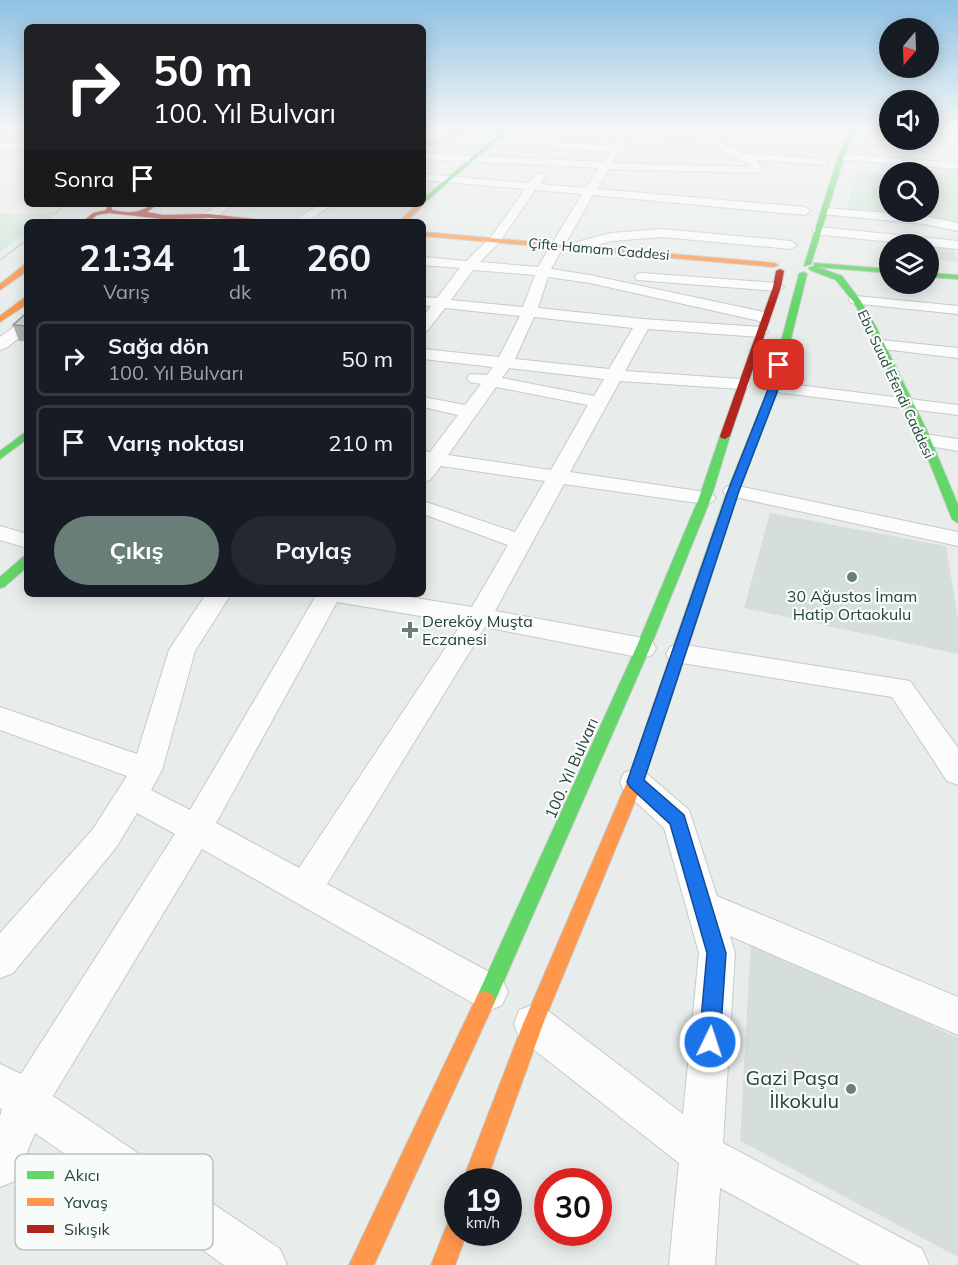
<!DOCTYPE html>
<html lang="tr">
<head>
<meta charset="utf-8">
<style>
  :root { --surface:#171b24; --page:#242831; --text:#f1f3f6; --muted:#9ea1a6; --line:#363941; --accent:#697e78 }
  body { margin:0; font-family:Mulish,sans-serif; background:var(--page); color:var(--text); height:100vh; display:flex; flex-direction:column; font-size:22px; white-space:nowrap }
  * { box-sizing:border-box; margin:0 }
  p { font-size:20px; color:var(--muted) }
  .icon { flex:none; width:33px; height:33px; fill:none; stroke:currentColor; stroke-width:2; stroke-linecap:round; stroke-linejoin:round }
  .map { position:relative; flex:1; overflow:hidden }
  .side { position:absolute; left:24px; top:219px; width:402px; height:378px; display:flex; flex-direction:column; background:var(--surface); border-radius:9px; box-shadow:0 3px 15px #0003 }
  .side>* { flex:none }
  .top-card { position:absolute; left:24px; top:24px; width:402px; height:183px; border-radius:9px; box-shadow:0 3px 15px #0003; background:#202124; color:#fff; overflow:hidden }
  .needle { width:39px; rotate:199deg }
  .fabs { position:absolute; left:879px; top:18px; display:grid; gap:12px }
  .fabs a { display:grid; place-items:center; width:60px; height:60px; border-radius:50%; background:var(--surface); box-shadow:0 3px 15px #0003; font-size:30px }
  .speed { position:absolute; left:444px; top:1168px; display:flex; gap:12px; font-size:30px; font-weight:700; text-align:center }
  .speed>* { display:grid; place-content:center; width:78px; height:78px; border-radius:50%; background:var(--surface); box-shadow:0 3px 15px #0003; line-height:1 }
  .speed small { font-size:15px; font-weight:400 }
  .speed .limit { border:9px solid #d22; background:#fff; color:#111 }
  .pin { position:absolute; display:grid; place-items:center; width:51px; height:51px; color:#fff; margin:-26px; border-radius:12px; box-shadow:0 3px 9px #0006 }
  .me { position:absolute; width:66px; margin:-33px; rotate:4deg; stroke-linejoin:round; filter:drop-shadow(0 0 4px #0008) }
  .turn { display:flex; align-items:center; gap:21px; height:126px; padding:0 30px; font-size:27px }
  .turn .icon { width:78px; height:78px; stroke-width:2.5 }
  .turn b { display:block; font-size:42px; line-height:51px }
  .then { display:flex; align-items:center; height:57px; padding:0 30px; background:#0003; gap:12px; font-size:22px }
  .eta { display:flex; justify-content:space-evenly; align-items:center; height:102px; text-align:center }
  .eta b { font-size:36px; font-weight:700; line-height:42px }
  .primary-button { display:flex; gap:12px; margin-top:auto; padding:12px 30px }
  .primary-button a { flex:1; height:69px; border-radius:36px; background:var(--accent); color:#fff; font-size:24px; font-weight:700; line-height:69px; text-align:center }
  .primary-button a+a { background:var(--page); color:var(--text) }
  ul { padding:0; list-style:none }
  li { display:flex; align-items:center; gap:18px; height:75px; margin:0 12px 9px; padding:0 18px; border:3px solid var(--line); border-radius:9px }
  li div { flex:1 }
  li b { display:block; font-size:22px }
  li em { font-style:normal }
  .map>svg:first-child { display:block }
</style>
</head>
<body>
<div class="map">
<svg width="958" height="1265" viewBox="0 0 958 1265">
  <rect width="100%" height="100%" fill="#e8edeb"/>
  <path fill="#d6dedb" d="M 900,241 L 952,246 L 958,262 L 929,259 L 928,244 L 901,244 Z
    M 770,513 L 946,546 L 958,619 L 958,654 L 744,608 Z
    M 751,939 L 958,1038 L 958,1257 L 740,1141 Z"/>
  <path fill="#d1e6d8" d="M 858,171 L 889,175 L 890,212 L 928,212 L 929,177 L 945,174 L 944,171 L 958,171 L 958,225 L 845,212 Z
    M 0,213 L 52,213 L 40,222 L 27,222 L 27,232 L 0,252 Z"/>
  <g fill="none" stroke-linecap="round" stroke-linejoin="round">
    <g stroke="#c5cac8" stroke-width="2">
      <path id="street" d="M 609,129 L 689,131 L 688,129 L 697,129 L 700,132 L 826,139 L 829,140 L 829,144 L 712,138 L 744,153 L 824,159 L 829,162 L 824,165 L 757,160 L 762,170 L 757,173 L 609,169 L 597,189 L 805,207 L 811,211 L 805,215 L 593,195 L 551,269 L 590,275 L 764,312 L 769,314 L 772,317 L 769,320 L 764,322 L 590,283 L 548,277 L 538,308 L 643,319 L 760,327 L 768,332 L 760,337 L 648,329 L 625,371 L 741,379 L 747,380 L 750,384 L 747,388 L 741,389 L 620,381 L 570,472 L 705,492 L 712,494 L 716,498 L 712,502 L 705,504 L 564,484 L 495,611 L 643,638 L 652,641 L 656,648 L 652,655 L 643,658 L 485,627 L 327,884 L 502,979 L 508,992 L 502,1005 L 489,1011 L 476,1005 L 202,849 L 53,1096 L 280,1249 L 287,1265 L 224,1265 L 35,1133 L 15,1181 L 0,1187 L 0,1116 L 2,1110 L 0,1108 L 0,1064 L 21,1074 L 175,834 L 137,813 L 115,849 L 13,973 L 0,978 L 0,933 L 93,829 L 127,776 L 0,730 L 0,707 L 137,754 L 169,650 L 206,594 L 231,594 L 195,651 L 162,770 L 151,790 L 190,810 L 317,594 L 390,594 L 472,607 L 508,545 L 423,514 L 423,501 L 515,532 L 545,481 L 441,466 L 430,480 L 423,482 L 423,451 L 430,452 L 458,415 L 423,407 L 423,397 L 465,405 L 481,384 L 470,382 L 467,378 L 470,374 L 487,375 L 493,367 L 423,359 L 423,349 L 499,357 L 520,316 L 445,308 L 428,330 L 423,332 L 423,317 L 431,306 L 423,305 L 423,297 L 437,298 L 460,268 L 423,265 L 423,257 L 466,261 L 491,237 L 525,189 L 423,180 L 423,174 L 529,183 L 536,174 L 540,173 L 545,176 L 540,184 L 586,188 L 599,168 L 423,159 L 423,153 L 603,162 L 610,152 L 423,139 L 423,133 L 613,146 L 620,132 ZM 629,133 L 695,137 L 749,164 L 750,167 L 612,163 L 619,152 L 629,153 L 634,150 L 622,147 ZM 535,190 L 582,194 L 538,267 L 480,262 L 499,243 ZM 473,270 L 535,275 L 523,307 L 451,300 ZM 534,317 L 633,328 L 609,369 L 515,359 ZM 509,368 L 604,379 L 594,396 L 502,378 ZM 496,387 L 588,405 L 551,470 L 448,455 ZM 337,602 L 462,623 L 299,868 L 216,823 Z
        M 0,144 L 27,144 L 27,150 L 0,150 Z
        M 841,154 L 958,163 L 958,169 L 837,159 L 836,157 Z
        M 220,204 L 234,204 L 213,219 L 205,219 L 205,213 Z
        M 320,204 L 334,204 L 306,222 L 292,222 Z
        M 826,208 L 924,216 L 958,223 L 958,231 L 924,224 L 822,214 L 822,210 Z
        M 819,227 L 958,241 L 958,249 L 815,234 L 813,231 L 815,228 Z
        M 662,229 L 791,241 L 797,245 L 791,249 L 662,237 L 612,241 L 578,250 L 572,246 L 573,243 L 611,233 Z
        M 642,273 L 777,283 L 784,287 L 777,291 L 637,280 L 635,277 L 637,274 Z
        M 856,296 L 958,306 L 958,314 L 851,303 L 849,300 L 851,297 Z
        M 27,319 L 27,332 L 6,348 L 0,350 L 0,337 L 22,321 Z
        M 881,340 L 958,348 L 958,358 L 875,348 L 873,345 Z
        M 774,382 L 958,405 L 958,415 L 768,391 L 765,387 L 768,383 Z
        M 924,434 L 958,439 L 958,451 L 917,444 L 914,440 L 917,436 Z
        M 733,485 L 958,532 L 958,546 L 726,495 L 723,491 L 726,487 Z
        M 0,526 L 27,534 L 27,548 L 0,540 Z
        M 679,644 L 910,681 L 958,748 L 958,785 L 947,781 L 892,697 L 670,661 L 666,654 L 670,647 Z
        M 635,769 L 646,773 L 689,810 L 717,896 L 958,997 L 958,1035 L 730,936 L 735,953 L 723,1143 L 922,1249 L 929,1265 L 860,1265 L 720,1188 L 715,1265 L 669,1265 L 679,1163 L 519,1038 L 514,1024 L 519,1010 L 533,1005 L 547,1010 L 683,1114 L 699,953 L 664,828 L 624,791 L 620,782 L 624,773 Z"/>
    </g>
    <g stroke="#c3cbc8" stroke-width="2">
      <path id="fast" d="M 505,129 L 510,129 L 423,204 L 423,199 Z
        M 852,129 L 856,129 L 844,157 L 811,264 L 804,266 L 838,157 Z
        M 814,263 L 890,269 L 890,273 L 817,267 L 842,276 L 860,300 L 876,327 L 927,431 L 958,505 L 958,523 L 952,519 L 917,431 L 868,327 L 853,301 L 836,280 L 810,270 L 809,268 L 814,266 Z
        M 803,272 L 807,274 L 779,387 L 739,491 L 661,729 L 658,733 L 653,735 L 648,733 L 645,729 L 727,491 L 769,387 L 799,274 Z
        M 928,273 L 958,275 L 958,279 L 928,277 Z
        M 27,431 L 27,439 L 0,459 L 0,451 Z
        M 725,433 L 730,436 L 711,498 L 650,648 L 492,1008 L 485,1011 L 478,1008 L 475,1001 L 478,994 L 636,648 L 699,498 L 720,436 Z
        M 27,556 L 27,567 L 4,587 L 0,588 L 0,577 L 23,557 Z"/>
    </g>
    <g stroke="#c3cbc8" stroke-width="2">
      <path id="slow" d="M 12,129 L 18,129 L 0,138 L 0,135 Z
        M 471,129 L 478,129 L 423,147 L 423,143 Z
        M 423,203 L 423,205 L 406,222 L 399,222 L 417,204 Z
        M 423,232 L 774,263 L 778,265 L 774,267 L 423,236 Z
        M 24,265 L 27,265 L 27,271 L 0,290 L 0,284 Z
        M 24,298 L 27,298 L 27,304 L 0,322 L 0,316 Z
        M 653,723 L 658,725 L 661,729 L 643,782 L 543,1024 L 486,1182 L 462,1182 L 523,1024 L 627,782 L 645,729 L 648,725 Z
        M 485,991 L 492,994 L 495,1001 L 374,1265 L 349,1265 L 478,994 Z
        M 458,1213 L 458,1233 L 467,1233 L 455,1265 L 431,1265 L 450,1217 Z"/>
    </g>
    <g stroke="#c3cbc8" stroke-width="2">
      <path id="jam" d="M 108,204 L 116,204 L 112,207 L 112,210 C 122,212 133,214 144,209 C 150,206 151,204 158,204 L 147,212 L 163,215 L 209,214 L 280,222 L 209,218 L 163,219 L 109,213 L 97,215 L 89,222 L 82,222 L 93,213 L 106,210 Z
        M 780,269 L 784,271 L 781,287 L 730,436 L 725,439 L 721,438 L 720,436 L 773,287 L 776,271 Z"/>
    </g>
    <use href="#street" fill="#fcfcfc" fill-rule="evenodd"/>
    <use href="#fast" fill="#63d668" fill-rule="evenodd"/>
    <use href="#slow" fill="#ff974d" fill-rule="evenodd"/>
    <use href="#jam" fill="#b3261e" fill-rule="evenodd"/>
    <path stroke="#c9cdcc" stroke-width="1.5" d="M 44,222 L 67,204
      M 0,260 L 27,240"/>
  </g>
  <path fill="#b2b6b5" d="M 13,325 L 27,326 L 27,341 L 19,341 Z"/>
  <path fill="#cfd4d2" stroke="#919493" stroke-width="1.5" d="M 27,312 L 27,326 L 13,325 L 23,316 Z"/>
  <linearGradient id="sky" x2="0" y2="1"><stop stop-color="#8fc1e3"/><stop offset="0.42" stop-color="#f5f7f6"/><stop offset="1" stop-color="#f5f7f6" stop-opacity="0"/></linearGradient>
  <rect width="958" height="306" fill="url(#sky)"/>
  <path fill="#1a73e8" stroke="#114b97" stroke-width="1.5" d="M 779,362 L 784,365 L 779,387 L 739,491 L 644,780 L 684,815 L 726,953 L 720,1042 L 717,1050 L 710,1053 L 702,1050 L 699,1042 L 707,953 L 670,824 L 630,787 L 627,782 L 728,491 L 769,387 L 775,365 Z"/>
  <g fill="#697e78" stroke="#f7fbf9" stroke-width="2">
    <circle cx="852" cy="577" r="6"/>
    <path d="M407 621h6v6h6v6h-6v6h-6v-6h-6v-6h6z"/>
    <circle cx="851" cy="1089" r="6"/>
  </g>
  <g text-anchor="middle" stroke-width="4.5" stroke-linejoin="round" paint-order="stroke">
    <g font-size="14" fill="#24423a" stroke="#f7fbf9">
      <text transform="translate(599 249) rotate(5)" y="5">Çifte Hamam Caddesi</text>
      <text transform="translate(896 384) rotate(65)" y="5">Ebu Suud Efendi Caddesi</text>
    </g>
    <g font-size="16" fill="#24423a" stroke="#f7fbf9">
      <text x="852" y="602">30 Ağustos İmam<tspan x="852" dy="18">Hatip Ortaokulu</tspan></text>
      <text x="422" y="627" text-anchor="start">Dereköy Muşta<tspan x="422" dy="18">Eczanesi</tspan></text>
    </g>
    <g font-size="16" fill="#24423a" stroke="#f7fbf9">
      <text transform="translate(571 768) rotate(-66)" y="6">100. Yıl Bulvarı</text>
    </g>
    <g font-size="20" fill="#24423a" stroke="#f7fbf9" text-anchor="end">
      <text x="839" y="1085">Gazi Paşa<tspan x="839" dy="23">İlkokulu</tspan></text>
    </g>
  </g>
  <rect x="15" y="1154" width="198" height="96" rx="9" fill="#f7fbf9" stroke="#b8c4c0" stroke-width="1.5"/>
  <rect x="27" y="1171" width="27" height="8" fill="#63d668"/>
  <rect x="27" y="1198" width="27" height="8" fill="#ff974d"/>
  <rect x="27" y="1225" width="27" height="8" fill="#b3261e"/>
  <g font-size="16" fill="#24423a">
    <text x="64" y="1181">Akıcı</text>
    <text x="64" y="1208">Yavaş</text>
    <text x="64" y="1235">Sıkışık</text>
  </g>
</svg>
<div class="fabs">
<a><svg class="needle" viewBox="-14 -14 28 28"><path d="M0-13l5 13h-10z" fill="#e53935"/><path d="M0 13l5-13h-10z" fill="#9ea1a6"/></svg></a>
<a><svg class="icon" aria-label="sound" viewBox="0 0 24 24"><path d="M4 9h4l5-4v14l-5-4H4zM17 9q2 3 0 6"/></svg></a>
<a><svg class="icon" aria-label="search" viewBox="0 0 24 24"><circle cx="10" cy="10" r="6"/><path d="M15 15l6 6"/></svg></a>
<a><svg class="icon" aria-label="layers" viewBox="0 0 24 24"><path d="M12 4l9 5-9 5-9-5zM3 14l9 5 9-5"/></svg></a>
</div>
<div class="speed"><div>19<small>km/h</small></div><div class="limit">30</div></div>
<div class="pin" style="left:779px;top:365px;background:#d93025"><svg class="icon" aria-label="arrive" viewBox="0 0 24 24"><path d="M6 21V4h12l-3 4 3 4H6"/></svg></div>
<svg class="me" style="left:710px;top:1042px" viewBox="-20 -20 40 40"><circle r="17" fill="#1a73e8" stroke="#fff" stroke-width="3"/><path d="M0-11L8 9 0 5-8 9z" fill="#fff"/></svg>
<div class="top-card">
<div class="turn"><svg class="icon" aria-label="right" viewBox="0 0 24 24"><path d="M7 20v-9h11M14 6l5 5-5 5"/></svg><div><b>50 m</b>100. Yıl Bulvarı</div></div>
<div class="then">Sonra<svg class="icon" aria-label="arrive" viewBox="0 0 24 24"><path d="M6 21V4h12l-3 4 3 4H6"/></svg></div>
</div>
<section class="side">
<div class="eta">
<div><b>21:34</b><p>Varış</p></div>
<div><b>1</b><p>dk</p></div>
<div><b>260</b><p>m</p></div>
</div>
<ul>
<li><svg class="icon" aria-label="right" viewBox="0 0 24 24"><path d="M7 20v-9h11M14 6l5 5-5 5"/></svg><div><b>Sağa dön</b><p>100. Yıl Bulvarı</p></div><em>50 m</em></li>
<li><svg class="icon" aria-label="arrive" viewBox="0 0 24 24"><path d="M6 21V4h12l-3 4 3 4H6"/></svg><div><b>Varış noktası</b></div><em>210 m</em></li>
</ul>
<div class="primary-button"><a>Çıkış</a><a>Paylaş</a></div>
</section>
</div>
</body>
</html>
